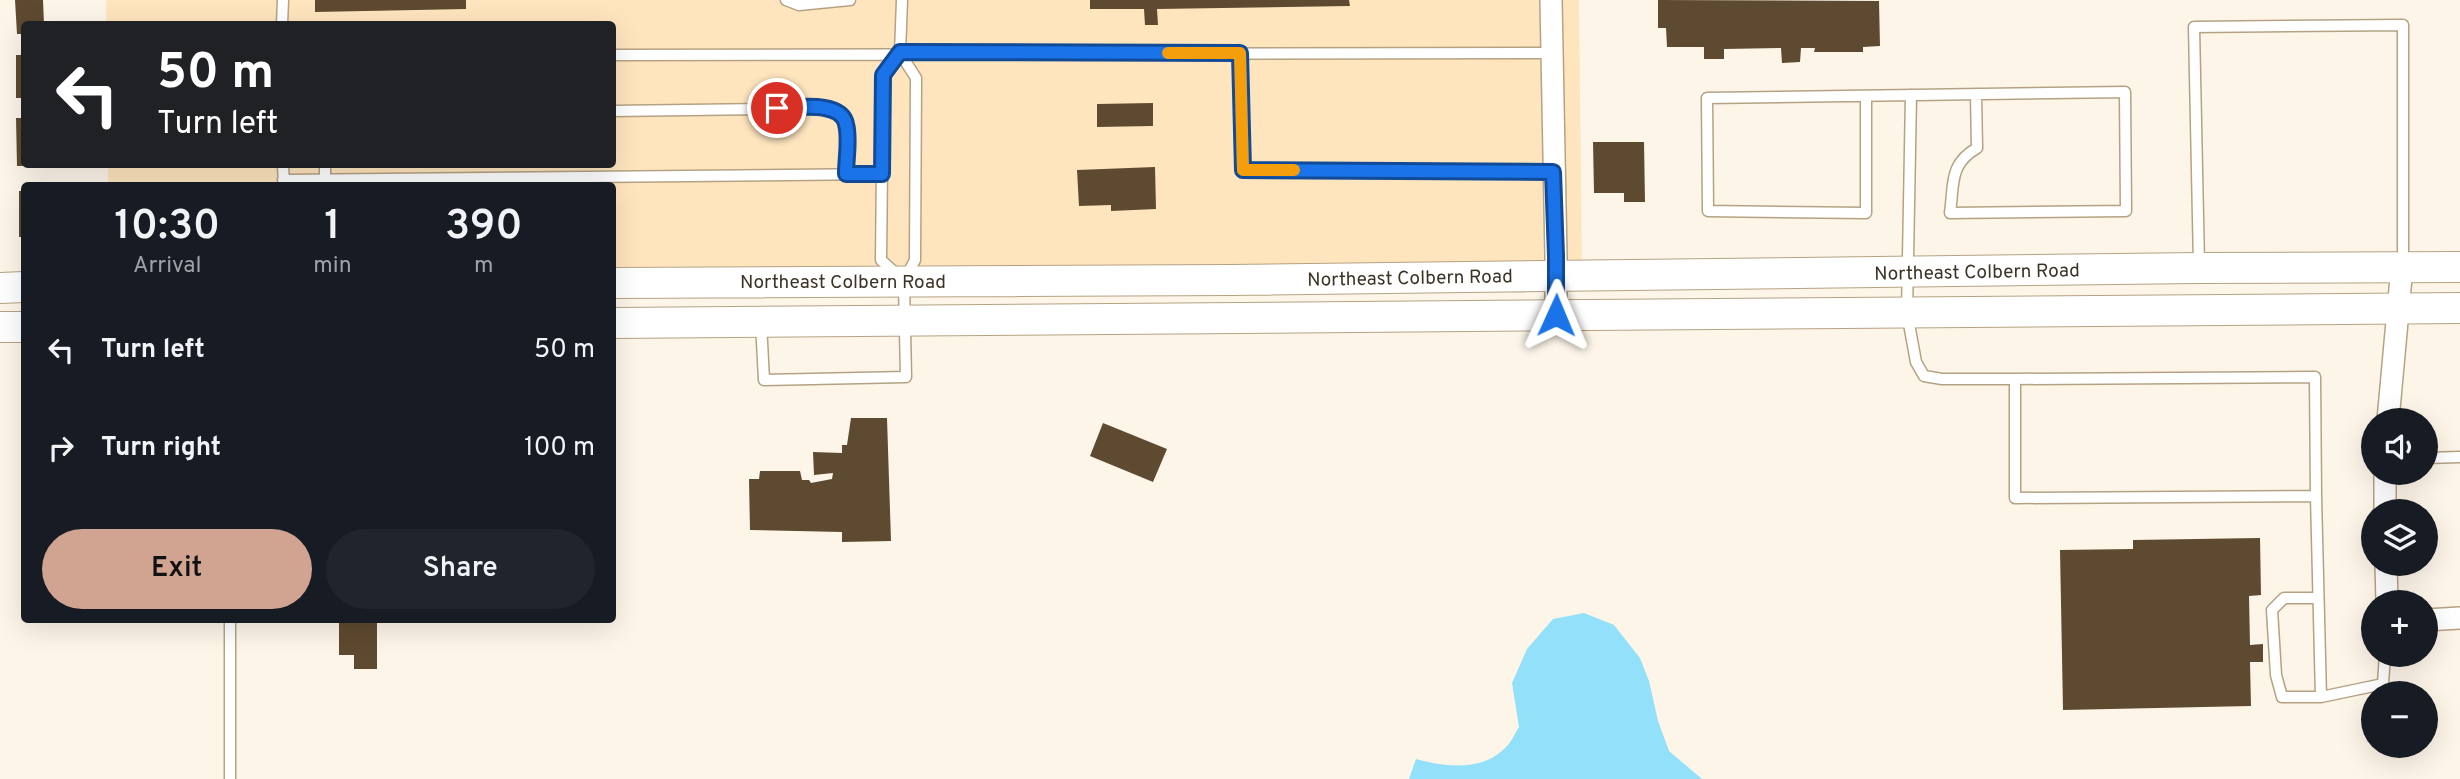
<!DOCTYPE html>
<html lang="en">
<head>
<meta charset="utf-8">
<style>
  :root { --surface:#171b24; --page:#20242c; --text:#f1f3f6; --muted:#9ea1a6; --accent:#d0a491 }
  body { margin:0; font-family:Overpass,sans-serif; background:var(--page); color:var(--text); height:100vh; display:flex; flex-direction:column; font-size:26px; white-space:nowrap }
  * { box-sizing:border-box; margin:0 }
  p { font-size:23px; color:var(--muted) }
  .icon { flex:none; width:38px; height:38px; fill:none; stroke:currentColor; stroke-width:2; stroke-linecap:round; stroke-linejoin:round }
  .map { position:relative; flex:1; overflow:hidden }
  .side { position:absolute; left:21px; top:182px; width:595px; height:441px; display:flex; flex-direction:column; background:var(--surface); border-radius:7px; box-shadow:0 7px 28px #0002 }
  .side>* { flex:none }
  .top-card { position:absolute; left:21px; top:21px; width:595px; height:147px; border-radius:7px; box-shadow:0 7px 28px #0002; background:#202124; color:#fff; overflow:hidden }
  .buttons { position:absolute; left:2361px; top:408px; display:grid; gap:14px }
  .buttons a { display:grid; place-items:center; width:77px; height:77px; border-radius:50%; background:var(--surface); box-shadow:0 7px 28px #0002; font-size:35px }
  .pin { position:absolute; display:grid; place-items:center; width:60px; height:60px; color:#fff; margin:-30px; border:4px solid #fff; border-radius:50%; box-shadow:0 2px 7px #0007 }
  .me { position:absolute; width:77px; margin:-38px; rotate:1deg; stroke-linejoin:round; filter:drop-shadow(0 0 5px #0008) }
  .turn { display:flex; align-items:center; gap:24px; height:147px; padding:0 21px; font-size:32px }
  .turn .icon { width:91px; height:91px; stroke-width:2.5 }
  .turn b { display:block; font-size:49px; line-height:60px }
  .eta { display:flex; justify-content:space-evenly; align-items:center; height:119px; text-align:center }
  .eta b { font-size:42px; font-weight:600; line-height:49px }
  .cta { display:flex; gap:14px; margin-top:auto; padding:14px 21px }
  .cta a { flex:1; height:80px; border-radius:42px; background:var(--accent); color:#111; font-size:28px; font-weight:600; line-height:80px; text-align:center }
  .cta a+a { background:var(--page); color:var(--text) }
  ul { padding:0; list-style:none }
  li { display:flex; align-items:center; gap:21px; height:98px; padding:0 21px }
  li div { flex:1 }
  li b { display:block; font-size:26px }
  li em { font-style:normal }
  .map>svg:first-child { display:block }
</style>
</head>
<body>
<div class="map">
<svg width="2460" height="779" viewBox="0 0 2460 779">
  <rect width="100%" height="100%" fill="#fdf5e8"/>
  <path fill="#fee5be" d="M 106,0 L 1579,0 L 1582,271 L 613,267 L 612,186 L 108,185 L 108,164 L 612,164 L 612,24 L 106,24 Z"/>
  <path fill="#92e0fa" d="M 1584,613 L 1614,625 L 1640,658 L 1649,681 L 1658,721 L 1669,751 L 1702,779 L 1409,779 L 1416,759 C 1445,767 1484,772 1507,746 C 1512,741 1515,733 1519,727 L 1512,683 L 1527,649 L 1553,619 Z"/>
  <path fill="#5e4a30" d="M 15,0 L 43,0 L 44,24 L 24,24 L 24,34 L 17,34 Z
    M 315,0 L 466,0 L 466,9 L 315,12 Z
    M 1090,0 L 1349,0 L 1350,6 L 1157,9 L 1158,25 L 1145,25 L 1144,9 L 1090,9 Z
    M 1658,0 L 1879,1 L 1880,46 L 1863,47 L 1863,52 L 1814,52 L 1815,48 L 1801,48 L 1800,62 L 1782,63 L 1781,48 L 1724,49 L 1724,59 L 1704,59 L 1704,47 L 1667,47 L 1666,28 L 1658,28 Z
    M 16,55 L 24,55 L 24,98 L 16,98 Z
    M 1153,103 L 1153,126 L 1097,127 L 1097,104 Z
    M 16,118 L 24,118 L 24,166 L 17,166 Z
    M 1593,142 L 1644,142 L 1645,202 L 1624,202 L 1624,193 L 1594,193 Z
    M 1155,167 L 1156,209 L 1111,211 L 1111,205 L 1079,206 L 1077,170 Z
    M 19,191 L 24,191 L 24,237 L 19,237 Z
    M 851,418 L 887,418 L 891,541 L 842,542 L 842,532 L 750,530 L 749,479 L 759,479 L 760,471 L 800,471 L 802,480 L 809,480 L 811,483 L 832,479 L 833,473 L 814,475 L 813,452 L 842,453 L 842,445 L 847,445 Z
    M 1103,423 L 1167,449 L 1153,482 L 1090,456 Z
    M 2260,538 L 2261,595 L 2249,596 L 2250,645 L 2263,644 L 2263,662 L 2250,662 L 2251,706 L 2063,710 L 2060,550 L 2133,549 L 2133,540 Z
    M 339,621 L 377,621 L 377,669 L 354,669 L 354,655 L 339,655 Z"/>
  <g fill="none" stroke-linecap="round" stroke-linejoin="round">
    <g stroke="#b5a283" stroke-width="13">
      <path id="service" d="M 786,0 L 799,5 L 850,0
        M 282,24 L 283,0
        M 900,53 L 883,75 L 881,260 L 904,281 L 915,260 L 916,78 L 900,53 L 902,0
        M 1240,53 L 1243,170 L 1553,172
        M 612,55 L 1551,53
        M 1911,95 L 1907,313 L 1916,362 L 1924,376 L 1942,379 L 2015,379
        M 1866,96 L 1866,213 L 1708,211 L 1707,98 L 2125,92 L 2126,211 L 1950,213 C 1954,184 1949,164 1977,148 L 1976,94
        M 612,111 L 831,108 L 843,114 L 847,125 L 846,174
        M 283,164 L 284,186
        M 325,164 L 325,179
        M 283,180 L 882,174
        M 2199,265 L 2194,27 L 2403,25 L 2403,264
        M 761,323 L 764,380 L 906,377 L 904,284
        M 2315,377 L 2316,496 L 2015,498 L 2015,379 Z
        M 2426,458 L 2460,457
        M 2316,496 L 2321,697 L 2282,697 L 2276,675 L 2272,610 L 2284,598 L 2318,598
        M 2321,697 L 2383,684 L 2385,654
        M 230,779 L 230,620"/>
    </g>
    <g stroke="#b5a283" stroke-width="24">
      <path id="minor" d="M 1551,0 L 1556,256 L 1556,315
        M 2388,420 L 2402,267
        M 2385,472 L 2385,511
        M 2386,564 L 2387,602
        M 2426,620 L 2460,618"/>
    </g>
    <g stroke="#b5a283" stroke-width="32">
      <path id="secondary" d="M 612,283 L 1231,280 L 2199,268 L 2460,267
        M 0,288 L 24,287
        M 612,323 L 2460,308
        M 0,327 L 24,327"/>
    </g>
    <use href="#service" stroke="#fff" stroke-width="10"/>
    <use href="#minor" stroke="#fff" stroke-width="21"/>
    <use href="#secondary" stroke="#fff" stroke-width="30"/>
  </g>
  <g fill="none" stroke-linecap="round" stroke-linejoin="round">
    <g stroke="#114b97" stroke-width="18">
      <path id="route" d="M 777,108 C 796,108 841,100 846,124 C 850,139 846,158 846,174 L 882,174 L 883,75 L 900,52 L 1240,53 L 1243,170 L 1553,172 L 1556,256 L 1556,315"/>
    </g>
    <use href="#route" stroke="#1a73e8" stroke-width="12"/>
    <path stroke="#f59e0b" stroke-width="12" d="M 1168,53 L 1240,53 L 1243,170 L 1294,170"/>
  </g>
  <g text-anchor="middle" stroke-width="7" stroke-linejoin="round" paint-order="stroke">
    <g font-size="19" fill="#3c3427" stroke="#fff">
      <text transform="translate(1977 271) rotate(-1)" y="7">Northeast Colbern Road</text>
      <text transform="translate(1410 277) rotate(-1)" y="7">Northeast Colbern Road</text>
      <text x="843" y="288">Northeast Colbern Road</text>
    </g>
  </g>
</svg>
<div class="buttons">
<a><svg class="icon" aria-label="sound" viewBox="0 0 24 24"><path d="M4 9h4l5-4v14l-5-4H4zM17 9q2 3 0 6"/></svg></a>
<a><svg class="icon" aria-label="layers" viewBox="0 0 24 24"><path d="M12 4l9 5-9 5-9-5zM3 14l9 5 9-5"/></svg></a>
<a>+</a>
<a>−</a>
</div>
<div class="pin" style="left:777px;top:108px;background:#d93025"><svg class="icon" aria-label="arrive" viewBox="0 0 24 24"><path d="M6 21V4h12l-3 4 3 4H6"/></svg></div>
<svg class="me" style="left:1556px;top:315px" viewBox="-20 -20 40 40"><path d="M0-17L14 15 0 8-14 15z" fill="#1a73e8" stroke="#fff" stroke-width="4"/></svg>
<div class="top-card">
<div class="turn"><svg class="icon" aria-label="left" viewBox="0 0 24 24"><path d="M17 20v-9H6M10 6l-5 5 5 5"/></svg><div><b>50 m</b>Turn left</div></div>
</div>
<section class="side">
<div class="eta">
<div><b>10:30</b><p>Arrival</p></div>
<div><b>1</b><p>min</p></div>
<div><b>390</b><p>m</p></div>
</div>
<ul>
<li><svg class="icon" aria-label="left" viewBox="0 0 24 24"><path d="M17 20v-9H6M10 6l-5 5 5 5"/></svg><div><b>Turn left</b></div><em>50 m</em></li>
<li><svg class="icon" aria-label="right" viewBox="0 0 24 24"><path d="M7 20v-9h11M14 6l5 5-5 5"/></svg><div><b>Turn right</b></div><em>100 m</em></li>
</ul>
<div class="cta"><a>Exit</a><a>Share</a></div>
</section>
</div>
</body>
</html>
